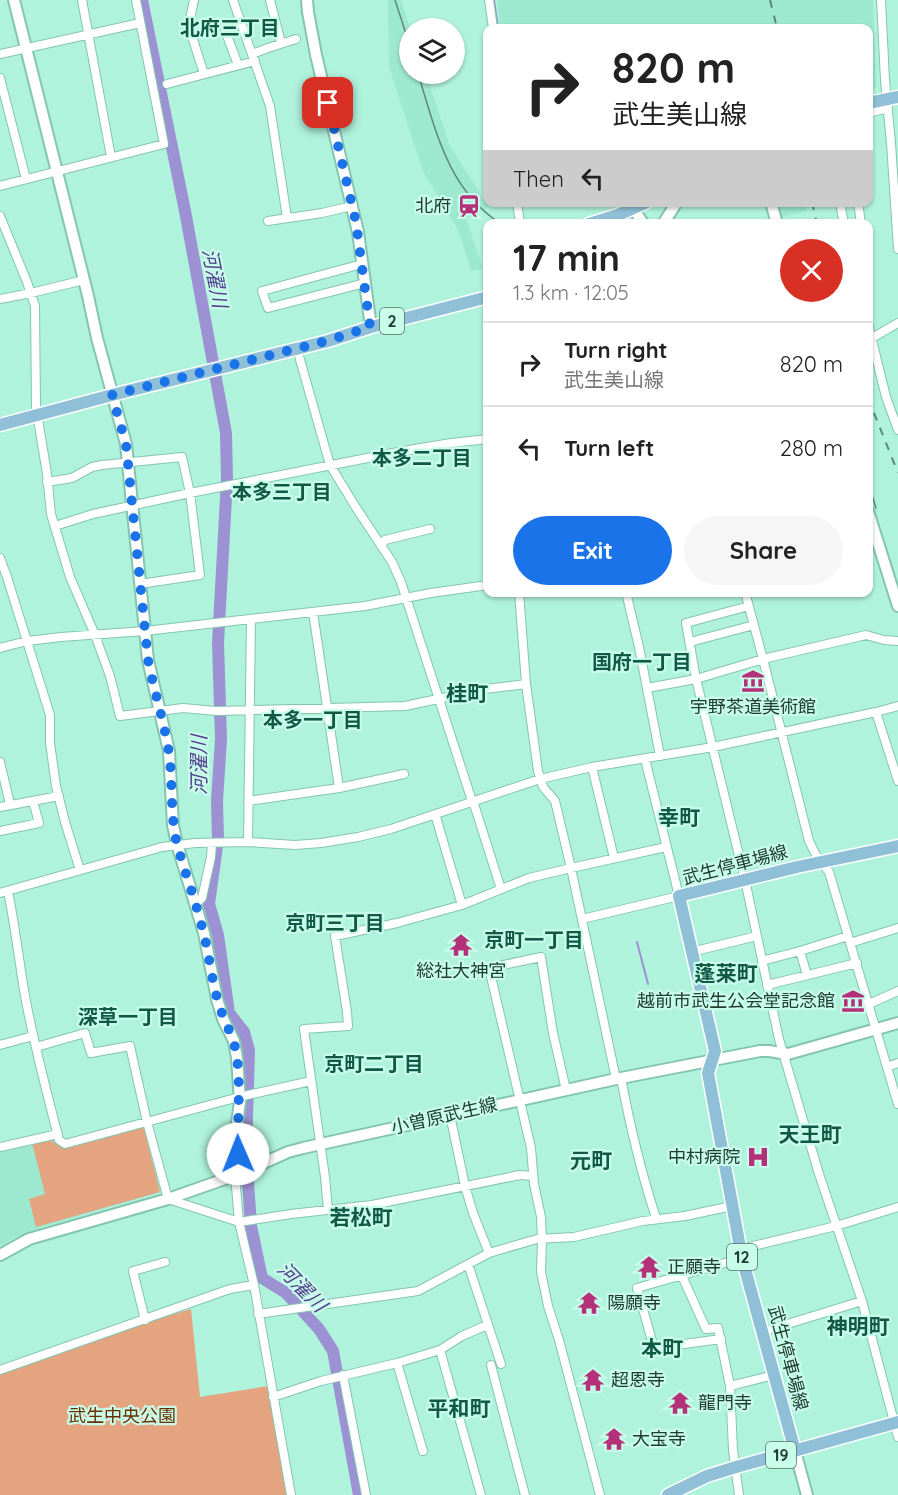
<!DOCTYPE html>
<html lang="en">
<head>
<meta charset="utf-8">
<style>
  :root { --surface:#fff; --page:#f6f6f6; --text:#222; --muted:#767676; --line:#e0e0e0; --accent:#1a73e8 }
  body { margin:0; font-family:Quicksand,"Noto Sans JP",sans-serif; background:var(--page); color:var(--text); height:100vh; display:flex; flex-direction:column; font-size:22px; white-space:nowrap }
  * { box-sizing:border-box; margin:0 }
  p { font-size:20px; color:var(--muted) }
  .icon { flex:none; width:33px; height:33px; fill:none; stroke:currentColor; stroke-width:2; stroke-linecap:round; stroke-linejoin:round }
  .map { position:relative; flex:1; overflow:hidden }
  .side { position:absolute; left:483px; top:219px; width:390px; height:378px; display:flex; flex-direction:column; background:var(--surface); border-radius:12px; box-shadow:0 2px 4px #0004 }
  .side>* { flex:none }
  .hud { position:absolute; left:483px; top:24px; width:390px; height:183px; border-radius:12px; box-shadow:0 2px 4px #0004; background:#fff; color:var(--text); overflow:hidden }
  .tools { position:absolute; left:399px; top:18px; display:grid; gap:12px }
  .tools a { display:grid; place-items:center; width:66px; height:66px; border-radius:50%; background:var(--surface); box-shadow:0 2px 4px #0004; font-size:30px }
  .pin { position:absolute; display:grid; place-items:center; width:51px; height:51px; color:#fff; margin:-26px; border-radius:12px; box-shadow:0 3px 9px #0006 }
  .me { position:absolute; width:66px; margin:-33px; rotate:359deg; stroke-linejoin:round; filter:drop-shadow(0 0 4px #0008) }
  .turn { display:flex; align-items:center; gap:21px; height:126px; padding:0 30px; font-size:27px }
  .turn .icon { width:78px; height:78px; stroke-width:2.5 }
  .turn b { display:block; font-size:42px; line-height:51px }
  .then { display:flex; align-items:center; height:57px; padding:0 30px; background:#0003; gap:12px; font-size:22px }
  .round { display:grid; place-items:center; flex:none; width:63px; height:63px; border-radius:32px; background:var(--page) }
  .headline { display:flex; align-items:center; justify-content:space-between; height:102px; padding:0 30px }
  h1 { font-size:36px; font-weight:700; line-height:45px }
  .cta { display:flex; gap:12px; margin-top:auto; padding:12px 30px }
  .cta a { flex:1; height:69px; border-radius:36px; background:var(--accent); color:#fff; font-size:24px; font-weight:700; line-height:69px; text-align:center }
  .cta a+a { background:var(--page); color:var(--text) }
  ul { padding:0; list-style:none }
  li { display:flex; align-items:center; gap:18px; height:84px; padding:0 30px; border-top:2px solid var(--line) }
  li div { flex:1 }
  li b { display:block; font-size:22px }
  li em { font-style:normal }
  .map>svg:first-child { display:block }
</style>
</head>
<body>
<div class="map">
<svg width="898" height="1495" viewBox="0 0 898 1495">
  <rect width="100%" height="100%" fill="#b0f3dc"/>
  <path fill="#9de9d0" d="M 388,0 L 401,0 L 410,28 L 410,74 L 426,74 L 450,146 L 489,207 L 466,218 L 483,269 L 471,271 L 459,232 L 423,171 L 389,67 Z
    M 497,0 L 873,0 L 876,87 L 869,90 L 868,28 L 500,28 Z
    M 774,203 L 805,203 L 807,211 L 778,218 Z
    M 141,1126 L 145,1128 L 161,1192 L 45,1226 L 14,1238 L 2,1245 L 0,1244 L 0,1149 L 47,1138 L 64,1147 Z"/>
  <path fill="#e4a47f" d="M 140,1127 L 144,1129 L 160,1192 L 36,1227 L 29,1199 L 45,1194 L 32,1143 L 47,1139 L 63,1147 Z
    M 191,1309 L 200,1397 L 268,1386 L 289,1495 L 0,1495 L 0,1374 L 148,1322 Z"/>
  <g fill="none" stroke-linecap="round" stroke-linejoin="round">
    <path stroke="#9c91d2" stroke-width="2" d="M 494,0 L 498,28
      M 637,942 L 648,984"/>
    <path stroke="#9c91d2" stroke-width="12" d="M 142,0 L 185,211 L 226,433 L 227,479 L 218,643 L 221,739 L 217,801 L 218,839 L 209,904 L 218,935 L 229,1013 L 244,1032 L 249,1050 L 246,1152 L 251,1226 L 262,1278 L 286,1293 L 319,1329 L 333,1351 L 359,1495"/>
    <g stroke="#84c5b0" stroke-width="10">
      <path id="street" d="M 82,0 L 111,157
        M 194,0 L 189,24 L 190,30 L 204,74
        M 233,0 L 270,106 L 287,218
        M 270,0 L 281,43
        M 489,0 L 493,28
        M 881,0 L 885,80 L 891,143 L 898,249
        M 225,30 L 238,65
        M 0,54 L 140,23
        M 252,54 L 268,48 L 296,39
        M 0,78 L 26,179
        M 167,84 L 255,61
        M 868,113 L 888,108
        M 0,186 L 164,144 L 136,0
        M 517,202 L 520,224
        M 840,202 L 844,224
        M 858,202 L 861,224
        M 0,216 L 27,282 L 35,306 L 36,407 L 47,474 L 51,514 L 70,577 L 95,635 L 110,676 L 120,716 L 183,708 L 216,711 L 405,706 L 485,689 L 526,684
        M 268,221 L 322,213 L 352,206
        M 362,264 L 262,291 L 268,308 L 365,283
        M 0,299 L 31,293 L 84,280
        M 868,324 L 886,397 L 898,430
        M 872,338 L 898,323
        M 297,349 L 330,465 L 355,506 L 392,562 L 401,582 L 472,801
        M 47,482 L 72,478 L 92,467 L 102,465 L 182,457 L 190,493 L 200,575 L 140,584
        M 55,526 L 93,514 L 190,493 L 403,451 L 451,443 L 488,439
        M 381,546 L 385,540 L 430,529
        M 0,558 L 7,577 L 50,715 L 50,743 L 56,786 L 65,822 L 80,870
        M 519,592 L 526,684 L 538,771 L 543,787 L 555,801 L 571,868 L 616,1079
        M 626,592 L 639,647 L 660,756
        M 745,592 L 763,659 L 809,841 L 816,855 L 829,872 L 898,1104
        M 749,606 L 686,623 L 696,679 L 745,880 L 779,1039 L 819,1174 L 862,1301 L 898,1437
        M 313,612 L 339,788
        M 690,642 L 754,625
        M 0,648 L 27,641 L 61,637 L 145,631 L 365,606 L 431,593 L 488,585
        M 647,688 L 696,679 L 763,659 L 866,635 L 884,640 L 898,641
        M 876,712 L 898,781
        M 0,762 L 10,804
        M 592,767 L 614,858
        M 248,801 L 339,788 L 404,774
        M 473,801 L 501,889
        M 0,807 L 59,796
        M 435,814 L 462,905
        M 0,831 L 39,823 L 33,801
        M 248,842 L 251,619
        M 8,891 C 15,926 19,961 25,996 C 34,1045 47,1093 59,1140 L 65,1144 L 239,1097 L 311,1081
        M 0,893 L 162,847 L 195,843 L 248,842 L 295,845 L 321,843 L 358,837 L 391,829 L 540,779 L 592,767 L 713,747 L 876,712 L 898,706
        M 196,904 L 202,898 L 211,857 L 212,843
        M 582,919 L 679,896 L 645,759
        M 850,943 L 898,928
        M 800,951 L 807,975
        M 691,952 L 757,936
        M 762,961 L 800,951 L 848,936
        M 767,985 L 857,963
        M 869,1004 L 898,991
        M 0,1045 L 33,1036
        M 36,1047 L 85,1033 L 91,1053 L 130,1046 L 147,1122 L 168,1199 L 239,1222 L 291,1214 L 372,1205 L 520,1175 L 533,1176
        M 887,1067 L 898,1063
        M 621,1078 C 630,1126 641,1172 656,1218
        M 566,1090 L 553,1033 L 541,957 L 489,968 L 531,1148 L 534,1184 L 541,1217 L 542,1239 L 541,1272 L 548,1306 L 559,1340 L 600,1495
        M 450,1115 L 465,1186 L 473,1213 L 489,1253
        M 0,1147 L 58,1134
        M 235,1175 L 239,1222 L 254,1285 L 291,1495
        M 328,1210 L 325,1177 L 304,1029 L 348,1026 L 347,1012 L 335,936 L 397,923 L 462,905 L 529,878 L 571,868 L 666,847
        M 741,1249 L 836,1226 L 898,1207
        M 468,1264 L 501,1364
        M 682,1276 L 706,1329 L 718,1328 L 730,1386 L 733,1450 L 739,1495
        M 258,1314 L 418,1291 L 489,1253 L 537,1239 L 574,1237 L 643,1221 L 685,1216 L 732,1206
        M 145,1320 L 133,1271 L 165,1262
        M 762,1332 L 862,1301
        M 721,1339 L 654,1348 L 637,1288 L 742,1258
        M 440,1350 L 481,1495
        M 397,1363 L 423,1451
        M 491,1365 L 525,1495
        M 0,1370 L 230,1289 L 254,1285
        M 343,1375 L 366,1495
        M 730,1386 L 774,1375
        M 273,1397 L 321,1381 L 397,1363 L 440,1350 L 462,1336 L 487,1325"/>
    </g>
    <g stroke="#84c5b0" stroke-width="14">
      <path id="secondary" d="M 14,0 L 88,296 L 97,338 L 126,444 L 148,660 L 169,751 L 173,825 L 177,844 L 204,933 L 217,999 L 223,1019 L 234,1041 L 237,1058 L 240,1102 L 237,1123 L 239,1174
        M 307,0 L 308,12 L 316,55 L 358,232 L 371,327
        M 771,202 L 777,224
        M 634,209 L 640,219 L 644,224
        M 663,224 L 677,202
        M 868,511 L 898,606
        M 0,1255 L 29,1239 L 168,1199 L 239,1174 L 288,1152 L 303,1148 L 616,1079 L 760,1051 L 769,1051 L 788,1054 L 898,1023
        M 795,1451 L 807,1495"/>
    </g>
    <g stroke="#fff" stroke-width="15">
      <path id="primary" d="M 868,103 L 898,97
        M 589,224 L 618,215 L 647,202
        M 0,425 L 112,395 L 328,341 L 371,327 L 488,297
        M 795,1451 L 742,1258 L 708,1073 L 715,1051 L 679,896 L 797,867 L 898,846
        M 668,1495 L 707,1476 L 736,1467 L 898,1422"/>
    </g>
    <use href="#street" stroke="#fff" stroke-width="8"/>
    <use href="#secondary" stroke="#fff" stroke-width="10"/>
    <use href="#primary" stroke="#8fc0d7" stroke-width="12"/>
    <path stroke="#5d897a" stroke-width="1.5" d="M 395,0 L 410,46
      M 418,74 C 436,130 447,189 501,224
      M 868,483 L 876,508"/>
    <path stroke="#5d897a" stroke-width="2" stroke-dasharray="8 8" stroke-linecap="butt" d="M 770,0 L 777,28
      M 812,202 L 817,224
      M 868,398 L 898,473"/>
  </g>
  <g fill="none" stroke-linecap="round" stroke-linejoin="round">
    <path stroke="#1a73e8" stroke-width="10" stroke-dasharray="0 18" d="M 238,1154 C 237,1122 241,1090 237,1058 C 235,1037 222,1019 217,998 C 211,976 209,953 203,931 C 196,902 185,873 177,844 C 170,814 173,783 169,753 C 164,721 154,691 148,660 L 126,444 L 112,395 L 327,341 L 370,327 L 356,222 L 328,103"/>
  </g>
  <defs>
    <g id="station-bare" transform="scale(1.8)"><path d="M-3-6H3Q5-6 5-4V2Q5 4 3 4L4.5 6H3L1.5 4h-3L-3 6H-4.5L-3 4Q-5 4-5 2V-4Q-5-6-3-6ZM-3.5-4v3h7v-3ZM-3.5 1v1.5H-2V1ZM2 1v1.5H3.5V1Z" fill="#b43179" stroke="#c8fdea" stroke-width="2.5" paint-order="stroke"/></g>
    <g id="museum-bare" transform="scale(1.8)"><path d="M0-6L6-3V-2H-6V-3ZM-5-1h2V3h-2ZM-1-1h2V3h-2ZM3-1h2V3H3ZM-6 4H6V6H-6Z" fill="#b43179" stroke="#c8fdea" stroke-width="2.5" paint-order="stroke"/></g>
    <g id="temple-bare" transform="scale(1.8)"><path d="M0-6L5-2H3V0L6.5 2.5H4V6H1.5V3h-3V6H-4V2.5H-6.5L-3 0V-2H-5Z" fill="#b43179" stroke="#c8fdea" stroke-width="2.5" paint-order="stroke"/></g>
    <g id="hospital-bare" transform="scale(1.8)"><path d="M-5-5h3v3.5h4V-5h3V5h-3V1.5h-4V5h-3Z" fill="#b43179" stroke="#c8fdea" stroke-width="2.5" paint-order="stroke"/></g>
  </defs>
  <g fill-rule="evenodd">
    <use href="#station-bare" x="469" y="206"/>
    <use href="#museum-bare" x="753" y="681"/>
    <use href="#temple-bare" x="461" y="945"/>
    <use href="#museum-bare" x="853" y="1001"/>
    <use href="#hospital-bare" x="758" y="1157"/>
    <use href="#temple-bare" x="649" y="1267"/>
    <use href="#temple-bare" x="589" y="1303"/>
    <use href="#temple-bare" x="593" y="1380"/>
    <use href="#temple-bare" x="680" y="1403"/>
    <use href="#temple-bare" x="614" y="1439"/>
  </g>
  <g text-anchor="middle" stroke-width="4.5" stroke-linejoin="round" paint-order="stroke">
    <g fill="#c8fdea" stroke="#53766a" stroke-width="1.5">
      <rect x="380" y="308" width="24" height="26" rx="4.5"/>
      <rect x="727" y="1244" width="30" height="26" rx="4.5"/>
      <rect x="766" y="1442" width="30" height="26" rx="4.5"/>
    </g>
    <g font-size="16" font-weight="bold" fill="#213c33">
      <text x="392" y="327">2</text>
      <text x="742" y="1263">12</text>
      <text x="781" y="1461">19</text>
    </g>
    <g font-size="18" fill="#213c33" stroke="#c8fdea" text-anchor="start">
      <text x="451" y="212" text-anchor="end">北府</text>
      <text x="753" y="713" text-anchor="middle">宇野茶道美術館</text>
      <text x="461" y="977" text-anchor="middle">総社大神宮</text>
      <text x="835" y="1007" text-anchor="end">越前市武生公会堂記念館</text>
      <text x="740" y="1163" text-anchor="end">中村病院</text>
      <text x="667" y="1273">正願寺</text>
      <text x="607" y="1309">陽願寺</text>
      <text x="611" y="1386">超恩寺</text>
      <text x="698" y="1409">龍門寺</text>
      <text x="632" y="1445">大宝寺</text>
    </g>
    <g font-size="18" fill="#213c33" stroke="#c8fdea">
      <text transform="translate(735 865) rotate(-15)" y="6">武生停車場線</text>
      <text transform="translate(444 1116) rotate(-13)" y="6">小曽原武生線</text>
      <text transform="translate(788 1358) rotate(75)" y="6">武生停車場線</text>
    </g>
    <g font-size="18" fill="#6c3000" stroke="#c8fdea">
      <text x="122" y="1422">武生中央公園</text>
    </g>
    <g font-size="20" font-weight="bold" fill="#115846" stroke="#c8fdea">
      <text x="230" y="35">北府三丁目</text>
      <text x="422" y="465">本多二丁目</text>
      <text x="282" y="499">本多三丁目</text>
      <text x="642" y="669">国府一丁目</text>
      <text x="313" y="727">本多一丁目</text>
      <text x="335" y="930">京町三丁目</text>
      <text x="534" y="947">京町一丁目</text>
      <text x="128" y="1024">深草一丁目</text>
      <text x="374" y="1071">京町二丁目</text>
    </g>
    <g font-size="20" font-style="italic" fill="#554291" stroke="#c8fdea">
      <text transform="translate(215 278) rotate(79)" y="7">河濯川</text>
      <text transform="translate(199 765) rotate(-90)" y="7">河濯川</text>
      <text transform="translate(302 1287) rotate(46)" y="7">河濯川</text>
    </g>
    <g font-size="21" font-weight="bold" fill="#115846" stroke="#c8fdea">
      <text x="467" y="701">桂町</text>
      <text x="679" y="825">幸町</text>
      <text x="726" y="981">蓬莱町</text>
      <text x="810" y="1142">天王町</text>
      <text x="591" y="1168">元町</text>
      <text x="361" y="1225">若松町</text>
      <text x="858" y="1334">神明町</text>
      <text x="662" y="1356">本町</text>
      <text x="459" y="1416">平和町</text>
    </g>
  </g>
</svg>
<div class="tools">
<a><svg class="icon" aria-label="layers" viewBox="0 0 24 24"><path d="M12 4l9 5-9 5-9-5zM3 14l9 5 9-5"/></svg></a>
</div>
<div class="pin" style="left:328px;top:103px;background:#d93025"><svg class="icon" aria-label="arrive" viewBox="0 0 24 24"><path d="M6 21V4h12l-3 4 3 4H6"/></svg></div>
<svg class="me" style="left:238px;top:1154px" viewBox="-20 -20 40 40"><circle r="19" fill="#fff"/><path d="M0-13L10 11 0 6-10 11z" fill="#1a73e8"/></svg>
<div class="hud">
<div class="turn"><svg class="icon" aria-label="right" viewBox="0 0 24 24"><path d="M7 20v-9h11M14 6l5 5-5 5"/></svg><div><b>820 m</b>武生美山線</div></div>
<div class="then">Then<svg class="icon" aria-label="left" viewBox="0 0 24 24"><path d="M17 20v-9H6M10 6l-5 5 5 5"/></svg></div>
</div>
<section class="side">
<div class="headline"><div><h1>17 min</h1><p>1.3 km · 12:05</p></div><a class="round" style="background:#d93025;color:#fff"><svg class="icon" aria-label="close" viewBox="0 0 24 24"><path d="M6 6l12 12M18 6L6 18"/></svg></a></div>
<ul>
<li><svg class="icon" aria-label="right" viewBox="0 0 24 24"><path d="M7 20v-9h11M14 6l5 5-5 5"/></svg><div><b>Turn right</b><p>武生美山線</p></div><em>820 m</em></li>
<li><svg class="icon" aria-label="left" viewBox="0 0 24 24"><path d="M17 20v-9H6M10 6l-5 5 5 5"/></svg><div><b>Turn left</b></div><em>280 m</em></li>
</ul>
<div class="cta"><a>Exit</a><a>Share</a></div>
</section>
</div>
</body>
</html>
